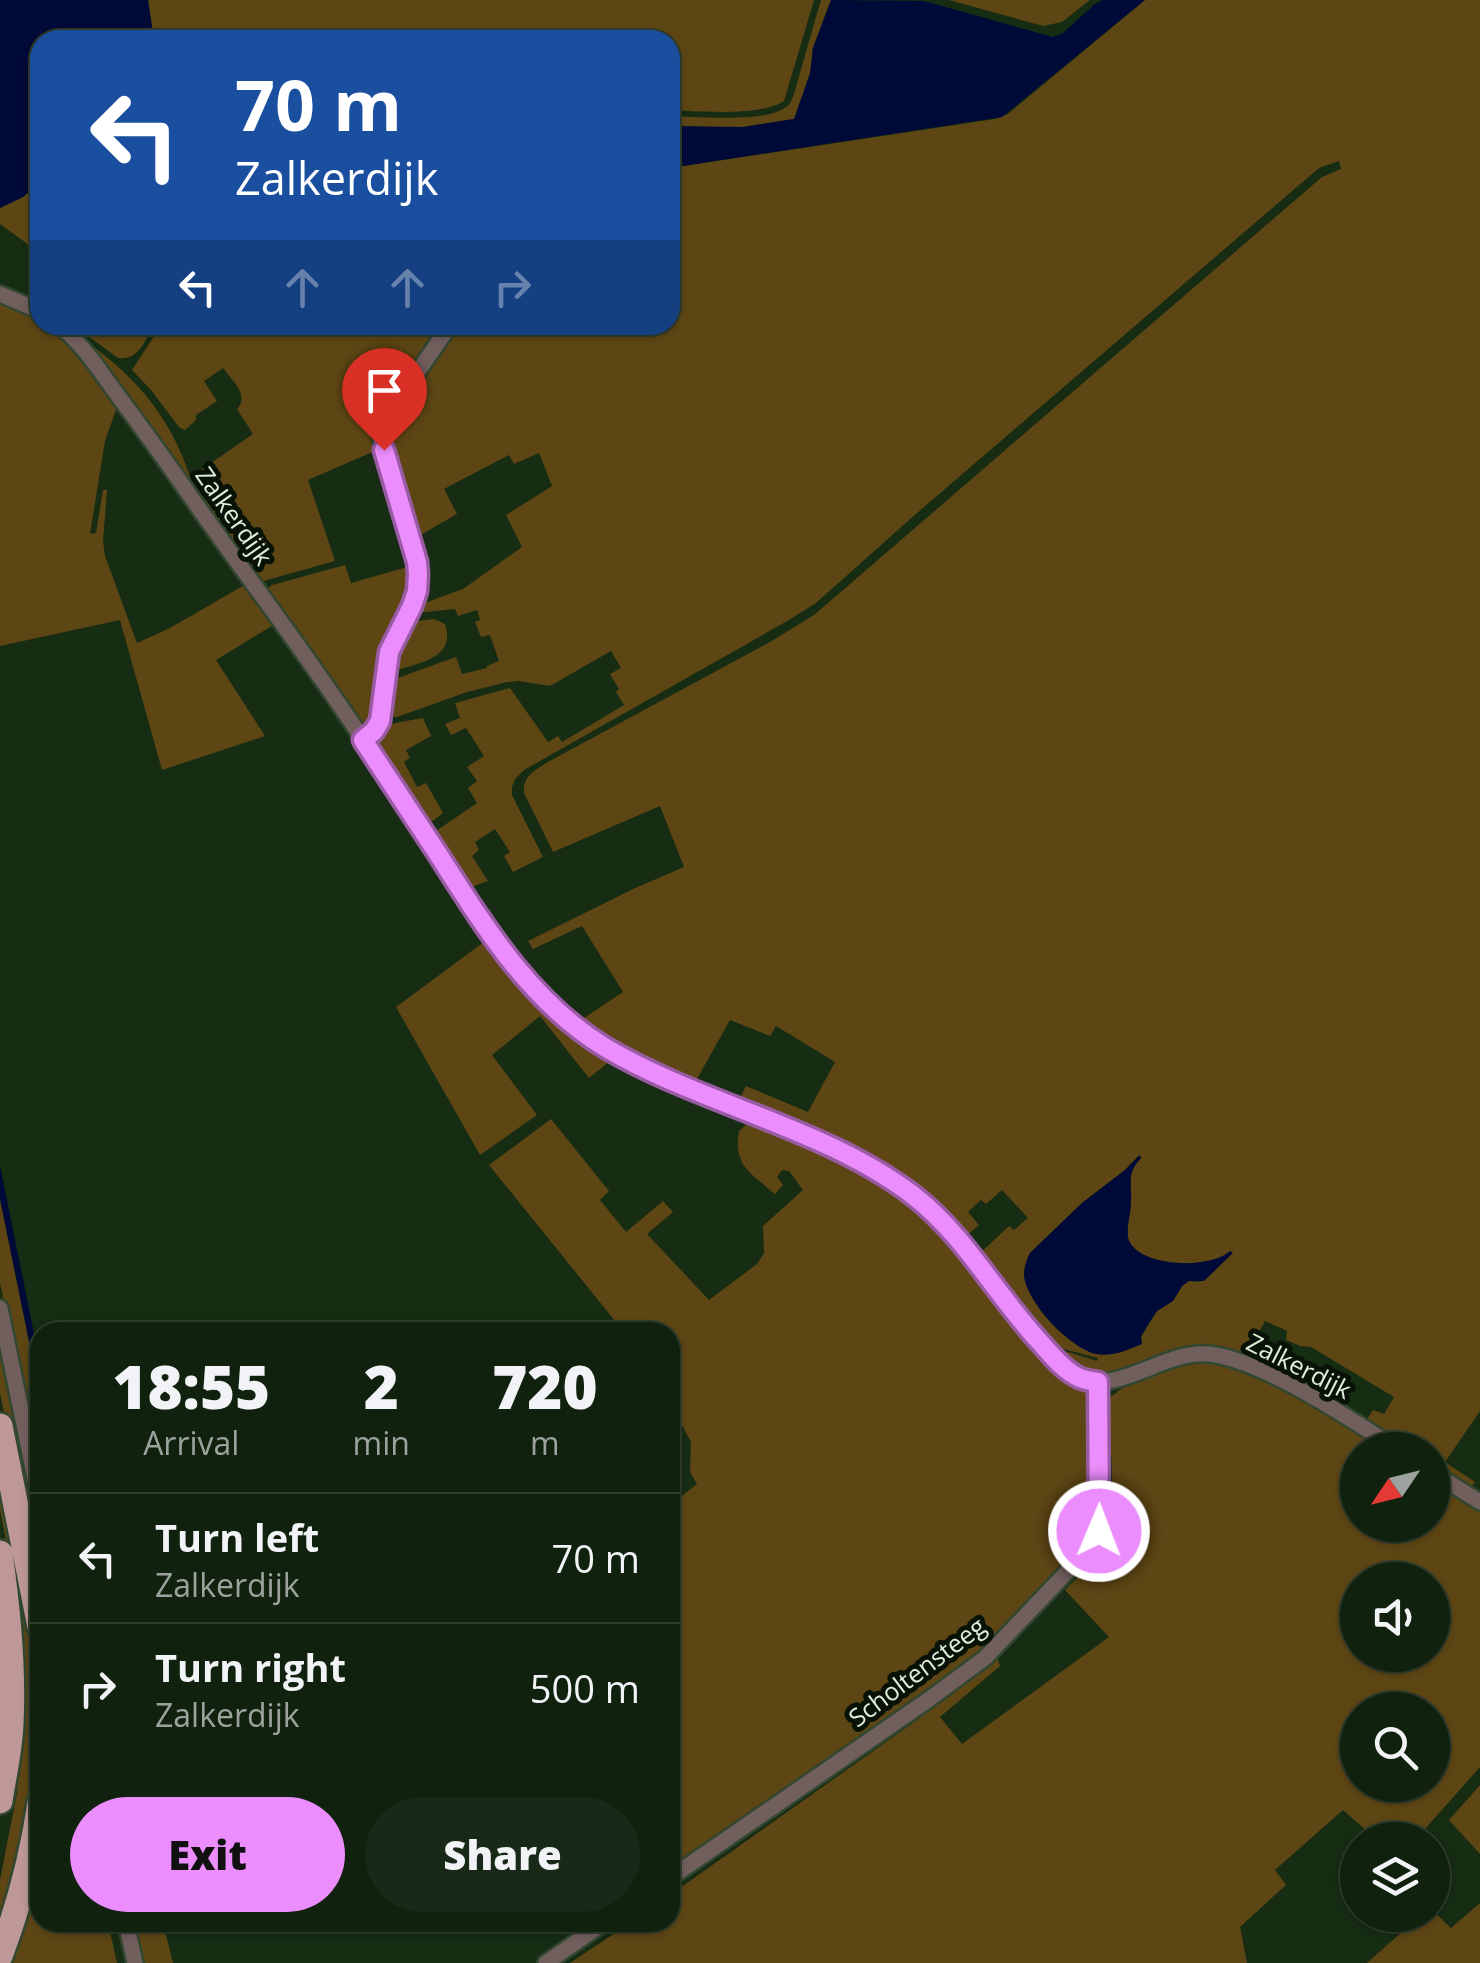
<!DOCTYPE html>
<html lang="en">
<head>
<meta charset="utf-8">
<style>
  :root { --surface:#10210e; --page:#192917; --text:#f1f3f6; --muted:#9ca39e; --line:#303e2e; --accent:#eb8dfc }
  body { margin:0; font-family:"Open Sans",sans-serif; background:var(--page); color:var(--text); height:100vh; display:flex; flex-direction:column; font-size:38px; white-space:nowrap }
  * { box-sizing:border-box; margin:0 }
  p { font-size:32px; color:var(--muted) }
  .icon { flex:none; width:55px; height:55px; fill:none; stroke:currentColor; stroke-width:2; stroke-linecap:round; stroke-linejoin:round }
  .map { position:relative; flex:1; overflow:hidden }
  .side { position:absolute; left:30px; top:1322px; width:650px; height:610px; display:flex; flex-direction:column; background:var(--surface); border-radius:30px; box-shadow:0 2px 8px #0004,0 0 0 2px var(--line) }
  .side>* { flex:none }
  .guide { position:absolute; left:30px; top:30px; width:650px; height:305px; border-radius:30px; box-shadow:0 2px 8px #0004,0 0 0 2px var(--line); background:#1a4fa0; color:#fff; overflow:hidden }
  .needle { width:65px; rotate:235deg }
  .buttons { position:absolute; left:1340px; top:1432px; display:grid; gap:20px }
  .buttons a { display:grid; place-items:center; width:110px; height:110px; border-radius:50%; background:var(--surface); box-shadow:0 2px 8px #0004,0 0 0 2px var(--line); font-size:50px }
  .pin { position:absolute; display:grid; place-items:center; width:85px; height:85px; color:#fff; margin:-102px -42px; border-radius:50% 50% 50% 0; rotate:-45deg; box-shadow:0 0 10px #0007 }
  .pin .icon { rotate:45deg }
  .me { position:absolute; width:110px; margin:-55px; rotate:1deg; stroke-linejoin:round; filter:drop-shadow(0 0 8px #0008) }
  .turn { display:flex; align-items:center; gap:35px; height:210px; padding:0 40px; font-size:45px }
  .turn .icon { width:130px; height:130px; stroke-width:2.5 }
  .turn b { display:block; font-size:70px; line-height:85px }
  .lanes { display:flex; align-items:center; height:95px; padding:0 40px; background:#0003; justify-content:center; gap:50px; direction:ltr }
  .lanes .off { opacity:.35 }
  .eta { display:flex; justify-content:space-evenly; align-items:center; height:170px; text-align:center }
  .eta b { font-size:60px; font-weight:800; line-height:70px }
  .action { display:flex; gap:20px; margin-top:auto; padding:20px 40px }
  .action a { flex:1; height:115px; border-radius:60px; background:var(--accent); color:#111; font-size:40px; font-weight:800; line-height:115px; text-align:center }
  .action a+a { background:var(--page); color:var(--text) }
  ul { padding:0; list-style:none }
  li { display:flex; align-items:center; gap:30px; height:130px; padding:0 40px; border-top:2px solid var(--line) }
  li div { flex:1 }
  li b { display:block; font-size:38px }
  li em { font-style:normal }
  .map>svg:first-child { display:block }
</style>
</head>
<body>
<div class="map">
<svg width="1480" height="1963" viewBox="0 0 1480 1963">
  <rect width="100%" height="100%" fill="#162c13"/>
  <path fill="#5e4614" fill-rule="evenodd" d="M 148,0 L 814,0 L 784,101 C 761,117 698,111 670,110 L 670,40 L 154,40 Z
    M 821,0 L 831,0 L 812,50 C 814,67 803,103 794,119 L 735,128 L 670,126 L 670,116 C 695,117 763,122 783,109 C 790,105 790,104 793,97 Z
    M 949,0 L 1090,0 L 1062,22 L 1043,26 Z
    M 1145,0 L 1480,0 L 1480,1411 L 1445,1462 L 1475,1482 L 1471,1487 L 1467,1488 L 1433,1465 L 1432,1450 L 1409,1450 L 1365,1422 L 1373,1410 L 1384,1414 L 1394,1397 L 1311,1347 L 1300,1346 L 1286,1340 L 1287,1331 L 1265,1321 L 1244,1359 L 1232,1355 L 1106,1377 L 1074,1369 L 1055,1348 L 1097,1361 L 1098,1358 L 1048,1345 L 977,1256 L 1009,1226 L 1014,1230 L 1028,1218 L 1002,1190 L 986,1204 L 981,1200 L 968,1212 L 979,1225 L 963,1239 L 944,1219 L 948,1215 C 893,1158 812,1126 741,1096 L 746,1086 L 808,1112 L 835,1062 L 776,1026 L 770,1036 L 730,1020 L 697,1079 L 621,1047 L 578,1022 L 623,992 L 582,926 L 533,949 L 528,941 L 633,889 L 684,867 L 660,806 L 553,852 L 524,793 C 523,776 533,772 546,763 L 770,642 L 814,615 L 1322,177 L 1341,169 L 1339,161 L 1319,168 L 917,513 L 816,603 L 789,620 L 524,770 L 515,779 L 512,787 L 512,795 L 543,857 L 513,872 L 504,856 L 510,852 L 495,829 L 475,842 L 479,850 L 472,856 L 488,881 L 466,889 L 430,835 L 477,803 L 468,788 L 477,781 L 467,767 L 484,756 L 466,728 L 451,735 L 445,724 L 460,718 L 455,703 L 510,688 L 548,742 L 558,736 L 562,742 L 624,705 L 616,692 L 619,689 L 610,674 L 621,668 L 611,651 L 550,686 L 519,681 L 507,682 L 467,692 L 397,717 L 389,716 L 386,711 L 388,683 L 395,679 L 456,657 L 462,674 L 487,668 L 487,666 L 499,661 L 490,635 L 481,637 L 475,622 L 480,620 L 477,610 L 458,616 L 455,609 L 415,613 L 416,606 L 463,589 L 522,547 L 506,515 L 552,486 L 539,453 L 514,464 L 509,455 L 444,489 L 457,514 L 417,537 L 387,431 L 457,325 L 670,325 L 670,168 L 995,119 L 1008,114 ZM 1138,1156 L 1141,1158 C 1126,1174 1132,1182 1131,1202 C 1131,1213 1125,1231 1129,1241 C 1140,1265 1196,1267 1217,1260 C 1223,1258 1225,1255 1230,1251 L 1199,1282 L 1189,1281 L 1182,1286 L 1173,1301 L 1157,1311 L 1140,1339 L 1095,1354 C 1061,1341 1011,1291 1030,1253 L 1082,1203 L 1125,1170 Z
    M 40,182 L 40,253 L 0,224 L 0,208 L 23,197 Z
    M 0,297 L 40,316 L 40,325 L 54,325 L 77,346 L 118,404 L 105,441 L 90,534 L 96,533 L 103,490 L 107,490 L 103,541 L 105,556 L 137,643 L 170,628 L 246,584 L 275,624 L 216,660 L 265,736 L 162,770 L 120,620 L 0,646 Z
    M 73,325 L 154,325 C 145,341 138,361 118,358 Z
    M 184,325 L 193,328 L 195,325 L 444,325 L 377,450 L 308,480 L 335,561 L 260,582 L 207,505 L 198,472 L 253,434 L 237,409 C 250,396 232,380 223,368 L 204,381 L 217,401 L 196,415 L 196,420 L 185,430 L 179,427 L 151,390 L 132,370 L 158,330 L 163,327 Z
    M 82,339 C 137,376 175,422 193,487 Z
    M 345,565 L 351,583 L 411,566 L 412,593 L 394,624 L 386,646 L 377,715 L 367,724 L 358,723 L 266,590 L 272,585 Z
    M 434,619 L 445,624 C 457,658 418,663 394,671 L 391,670 L 396,644 L 410,622 Z
    M 423,718 L 431,736 L 406,750 L 410,758 L 404,762 L 417,787 L 426,783 L 443,813 L 425,827 C 413,809 363,748 384,729 C 393,721 411,721 423,718 Z
    M 488,939 L 611,1058 L 610,1061 L 589,1078 L 540,1016 L 492,1055 L 537,1115 L 480,1155 L 396,1007 Z
    M 753,1118 L 872,1174 L 938,1222 L 1076,1383 L 1085,1388 L 1092,1398 L 1096,1526 L 1087,1546 L 986,1648 L 889,1722 L 885,1719 L 841,1751 L 670,1868 L 670,1505 L 697,1484 L 690,1472 L 691,1442 L 670,1403 L 670,1332 L 624,1332 L 489,1165 L 551,1119 L 609,1191 L 600,1200 L 626,1232 L 663,1201 L 673,1212 L 647,1234 L 709,1300 L 757,1264 L 764,1253 L 763,1226 L 803,1190 L 789,1171 L 782,1170 L 777,1177 L 783,1185 L 775,1194 C 751,1173 733,1166 739,1131 Z
    M 0,1199 L 40,1395 L 40,1476 L 0,1283 Z
    M 0,1334 L 40,1528 L 40,1585 L 0,1393 Z
    M 1206,1357 C 1273,1374 1332,1415 1391,1450 L 1358,1450 L 1358,1525 L 1432,1525 L 1433,1475 L 1480,1506 L 1480,1767 L 1425,1829 L 1395,1840 L 1377,1840 L 1343,1810 L 1275,1870 L 1286,1885 L 1240,1927 L 1247,1963 L 570,1963 L 630,1923 L 670,1922 L 670,1895 L 917,1720 L 997,1657 L 1000,1666 L 940,1717 L 962,1744 L 1109,1637 L 1065,1590 C 1080,1575 1095,1560 1104,1540 C 1119,1507 1109,1436 1108,1399 L 1121,1389 L 1166,1365 ZM 1358,1580 L 1432,1580 L 1432,1655 L 1358,1655 ZM 1358,1710 L 1432,1710 L 1432,1785 L 1358,1785 Z
    M 0,1462 C 22,1570 50,1677 36,1788 C 30,1840 14,1888 0,1938 L 0,1880 L 17,1793 L 25,1691 L 24,1632 L 0,1510 Z
    M 1480,1785 L 1480,1854 L 1449,1820 Z
    M 38,1887 L 40,1922 L 108,1923 L 117,1963 L 6,1963 L 32,1908 Z
    M 1480,1903 L 1480,1963 L 1367,1963 L 1421,1915 L 1432,1915 L 1433,1911 L 1451,1928 Z
    M 132,1923 L 163,1923 L 173,1963 L 140,1963 Z"/>
  <path fill="#000a38" d="M 0,0 L 148,0 L 154,40 L 40,40 L 40,182 L 23,197 L 0,208 Z
    M 831,0 L 924,1 L 1053,37 L 1063,33 L 1095,4 L 1103,0 L 1145,0 L 1002,117 L 670,168 L 670,126 L 744,127 L 794,119 L 810,73 L 813,48 Z
    M 1140,1155 L 1141,1158 C 1126,1174 1132,1182 1131,1202 C 1131,1213 1125,1231 1129,1241 C 1142,1268 1211,1269 1230,1251 L 1233,1253 L 1204,1281 L 1189,1281 L 1182,1286 L 1173,1301 L 1157,1311 L 1150,1321 L 1141,1336 L 1142,1344 C 1128,1350 1112,1357 1096,1354 C 1070,1348 1027,1303 1024,1276 C 1024,1267 1026,1261 1030,1253 L 1082,1203 L 1125,1170 Z
    M 0,1166 L 40,1363 L 40,1395 L 0,1199 Z"/>
  <g fill="none" stroke-linecap="round" stroke-linejoin="round">
    <g stroke="#32472f" stroke-width="20">
      <path id="street" d="M 0,294 L 40,311
        M 59,325 C 81,343 97,366 113,389 C 137,421 161,454 184,487 C 245,575 313,662 371,752 C 405,804 438,856 473,908 C 496,940 518,975 547,1003 C 650,1100 805,1110 915,1197 C 964,1235 994,1292 1036,1338 C 1048,1351 1060,1367 1076,1376 C 1115,1398 1165,1349 1209,1354 C 1263,1360 1352,1420 1399,1450
        M 363,740 L 380,721 L 389,652 L 412,606 L 417,583 L 417,562 L 381,439 L 381,430 L 386,418 L 450,325
        M 0,1308 L 40,1503
        M 1432,1472 L 1480,1502
        M 670,1878 L 928,1700 L 985,1658 L 1087,1551 L 1099,1531 L 1098,1382
        M 126,1922 L 135,1963
        M 546,1963 L 605,1922"/>
    </g>
    <g stroke="#32472f" stroke-width="30">
      <path id="primary" d="M 0,1426 L 40,1627
        M 0,1553 C 8,1609 14,1667 11,1724 C 10,1749 4,1775 0,1801
        M 0,1956 C 19,1906 32,1856 40,1803"/>
    </g>
    <use href="#street" stroke="#715f5e" stroke-width="15"/>
    <use href="#primary" stroke="#bd9896" stroke-width="25"/>
  </g>
  <g fill="none" stroke-linecap="round" stroke-linejoin="round">
    <g stroke="#995ca4" stroke-width="25">
      <path id="route" d="M 384,450 L 417,562 L 418,574 L 417,591 L 412,606 L 389,652 L 380,721 L 374,731 L 363,740 C 388,778 413,816 438,854 C 484,926 531,1003 606,1048 C 702,1105 824,1127 914,1196 C 964,1235 995,1293 1038,1340 C 1049,1352 1061,1368 1076,1376 C 1082,1380 1090,1381 1098,1382 L 1099,1531"/>
    </g>
    <use href="#route" stroke="#eb8dfc" stroke-width="18"/>
  </g>
  <g text-anchor="middle" stroke-width="10" stroke-linejoin="round" paint-order="stroke">
    <g font-size="25" fill="#dfeddd" stroke="#091207">
      <text transform="translate(234 516) rotate(55)" y="9">Zalkerdijk</text>
      <text transform="translate(1299 1366) rotate(27)" y="9">Zalkerdijk</text>
      <text transform="translate(917 1672) rotate(-37)" y="9">Scholtensteeg</text>
    </g>
  </g>
</svg>
<div class="buttons">
<a><svg class="needle" viewBox="-14 -14 28 28"><path d="M0-13l5 13h-10z" fill="#e53935"/><path d="M0 13l5-13h-10z" fill="#9ca39e"/></svg></a>
<a><svg class="icon" aria-label="sound" viewBox="0 0 24 24"><path d="M4 9h4l5-4v14l-5-4H4zM17 9q2 3 0 6"/></svg></a>
<a><svg class="icon" aria-label="search" viewBox="0 0 24 24"><circle cx="10" cy="10" r="6"/><path d="M15 15l6 6"/></svg></a>
<a><svg class="icon" aria-label="layers" viewBox="0 0 24 24"><path d="M12 4l9 5-9 5-9-5zM3 14l9 5 9-5"/></svg></a>
</div>
<div class="pin" style="left:384px;top:450px;background:#d93025"><svg class="icon" aria-label="arrive" viewBox="0 0 24 24"><path d="M6 21V4h12l-3 4 3 4H6"/></svg></div>
<svg class="me" style="left:1099px;top:1531px" viewBox="-20 -20 40 40"><circle r="17" fill="#eb8dfc" stroke="#fff" stroke-width="3"/><path d="M0-11L8 9 0 5-8 9z" fill="#fff"/></svg>
<div class="guide">
<div class="turn"><svg class="icon" aria-label="left" viewBox="0 0 24 24"><path d="M17 20v-9H6M10 6l-5 5 5 5"/></svg><div><b>70 m</b>Zalkerdijk</div></div>
<div class="lanes"><svg class="icon" aria-label="left" viewBox="0 0 24 24"><path d="M17 20v-9H6M10 6l-5 5 5 5"/></svg><svg class="icon off" aria-label="ahead" viewBox="0 0 24 24"><path d="M12 20V5M6 11l6-6 6 6"/></svg><svg class="icon off" aria-label="ahead" viewBox="0 0 24 24"><path d="M12 20V5M6 11l6-6 6 6"/></svg><svg class="icon off" aria-label="right" viewBox="0 0 24 24"><path d="M7 20v-9h11M14 6l5 5-5 5"/></svg></div>
</div>
<section class="side">
<div class="eta">
<div><b>18:55</b><p>Arrival</p></div>
<div><b>2</b><p>min</p></div>
<div><b>720</b><p>m</p></div>
</div>
<ul>
<li><svg class="icon" aria-label="left" viewBox="0 0 24 24"><path d="M17 20v-9H6M10 6l-5 5 5 5"/></svg><div><b>Turn left</b><p>Zalkerdijk</p></div><em>70 m</em></li>
<li><svg class="icon" aria-label="right" viewBox="0 0 24 24"><path d="M7 20v-9h11M14 6l5 5-5 5"/></svg><div><b>Turn right</b><p>Zalkerdijk</p></div><em>500 m</em></li>
</ul>
<div class="action"><a>Exit</a><a>Share</a></div>
</section>
</div>
</body>
</html>
